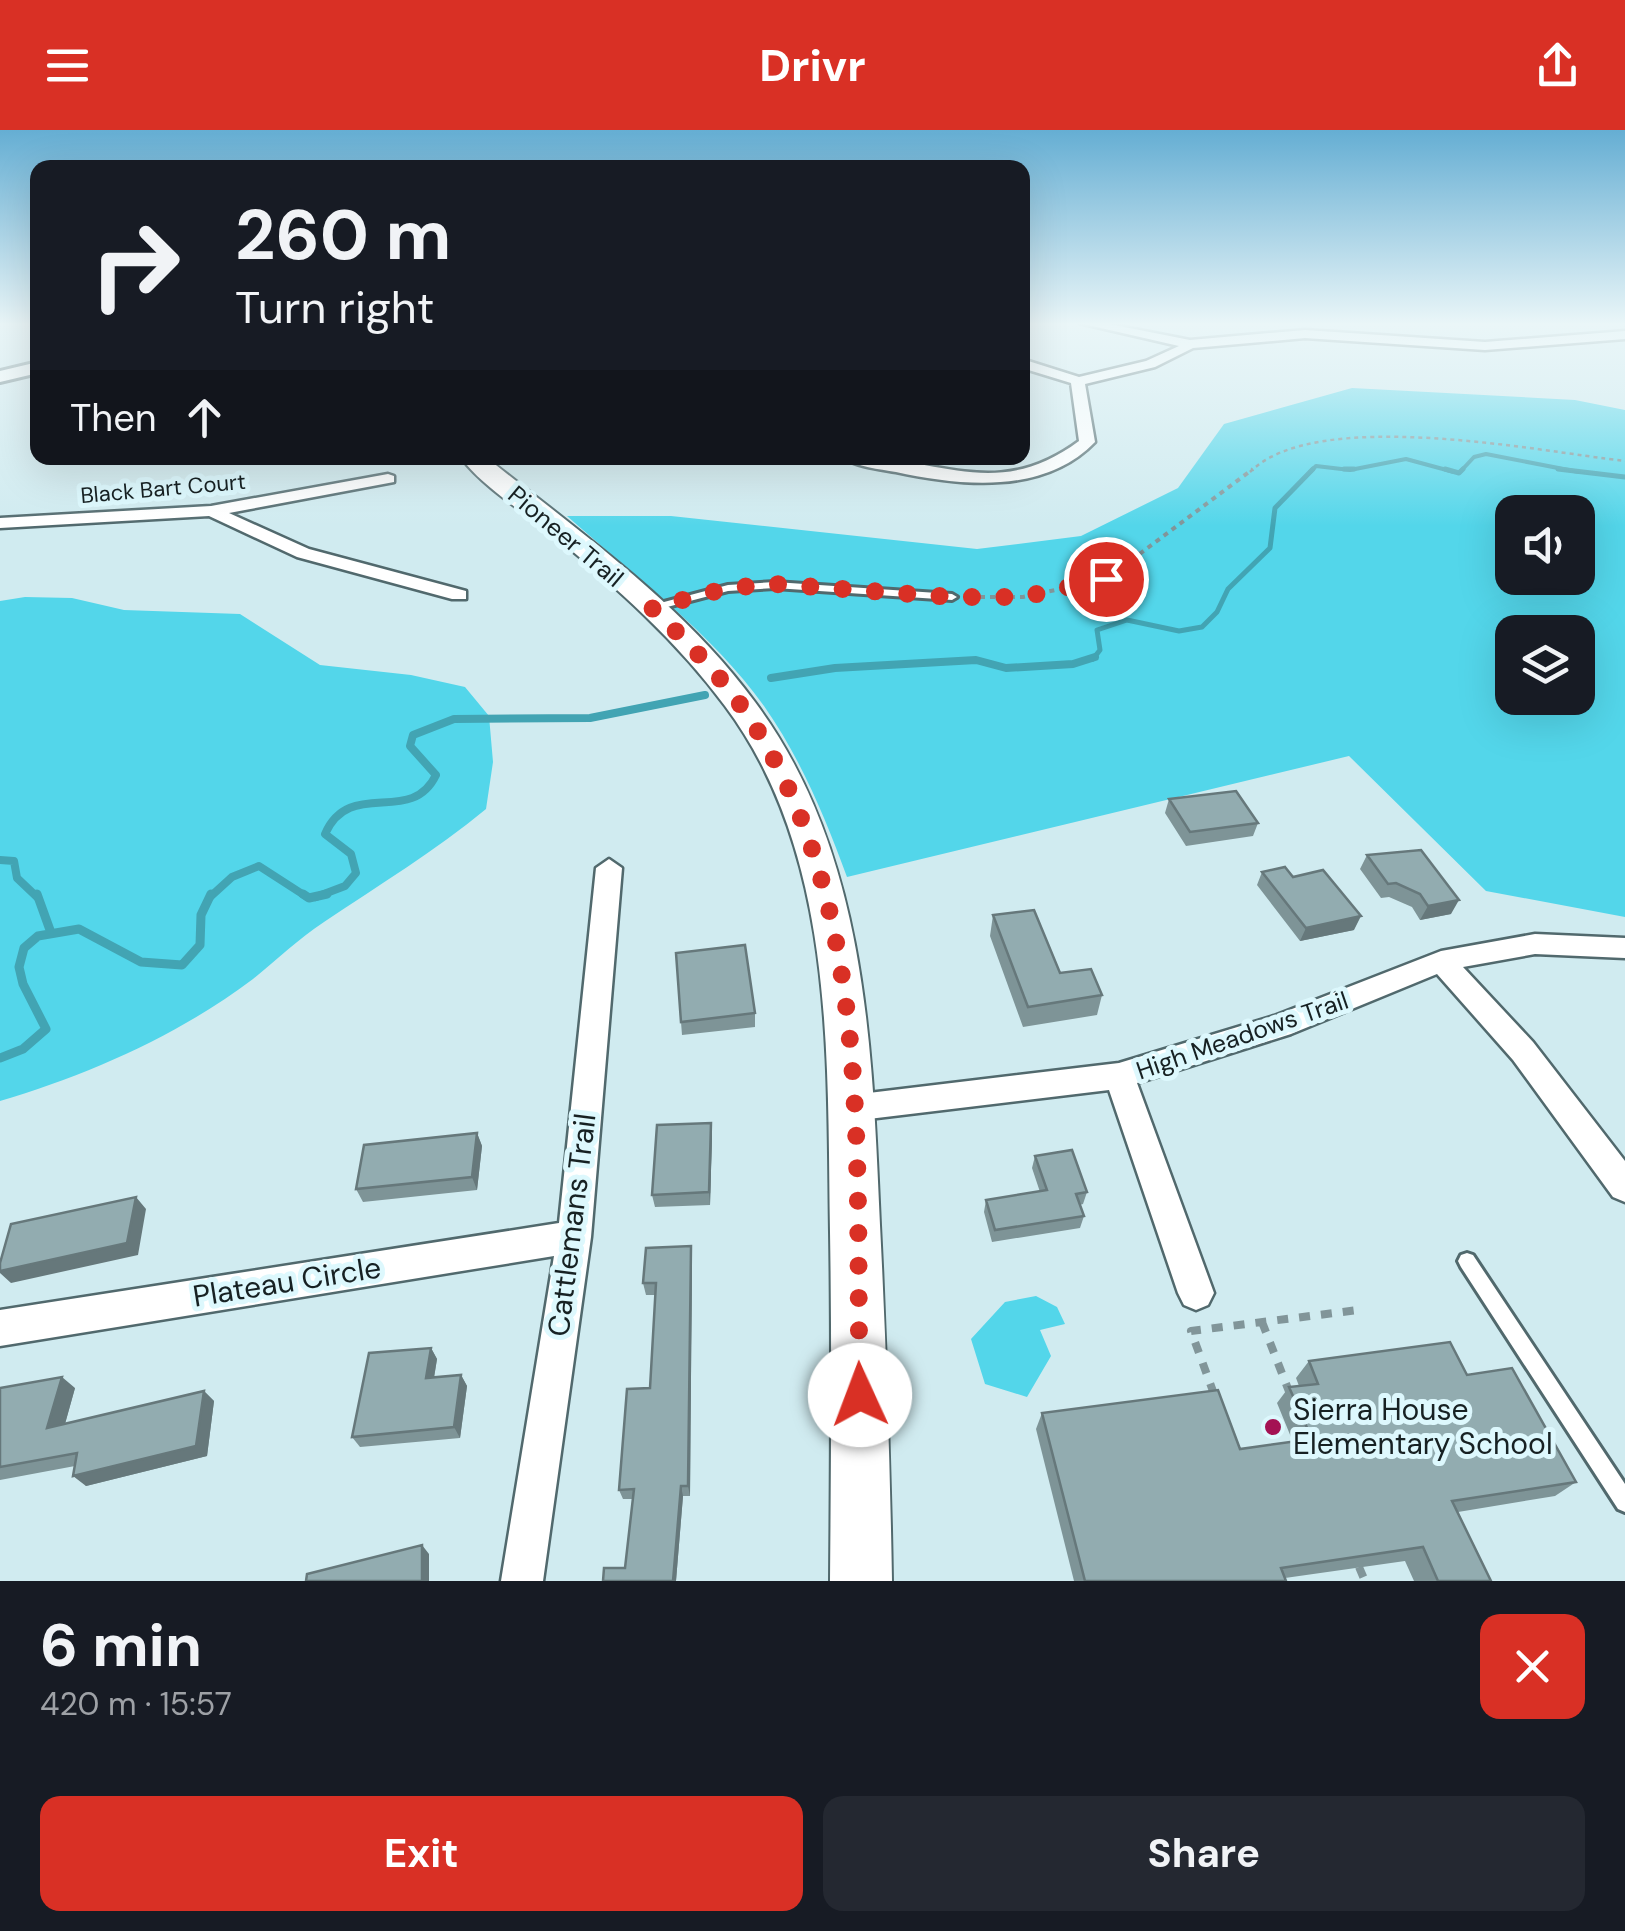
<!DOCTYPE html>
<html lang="en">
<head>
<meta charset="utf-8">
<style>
  :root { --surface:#171b24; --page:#242831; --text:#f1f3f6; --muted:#9ea1a6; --accent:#d93025 }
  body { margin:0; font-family:"DM Sans",sans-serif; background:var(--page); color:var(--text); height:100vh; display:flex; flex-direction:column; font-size:38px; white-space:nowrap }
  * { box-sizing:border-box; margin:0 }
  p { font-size:32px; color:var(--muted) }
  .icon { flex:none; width:55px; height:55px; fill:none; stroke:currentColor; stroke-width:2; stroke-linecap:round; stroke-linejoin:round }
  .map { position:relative; height:1451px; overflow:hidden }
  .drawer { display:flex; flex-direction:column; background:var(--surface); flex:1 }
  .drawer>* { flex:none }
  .hud { position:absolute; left:30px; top:30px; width:1000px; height:305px; border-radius:20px; box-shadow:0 10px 40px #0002; background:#171b24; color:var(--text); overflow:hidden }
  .tools { position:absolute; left:1495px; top:365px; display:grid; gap:20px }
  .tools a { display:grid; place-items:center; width:100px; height:100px; border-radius:20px; background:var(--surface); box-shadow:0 10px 40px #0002; font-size:50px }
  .pin { position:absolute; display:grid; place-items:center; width:85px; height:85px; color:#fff; margin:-42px; border:5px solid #fff; border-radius:50%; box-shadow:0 2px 10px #0007 }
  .me { position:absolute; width:110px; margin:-55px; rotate:358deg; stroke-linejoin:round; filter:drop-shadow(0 0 8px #0008) }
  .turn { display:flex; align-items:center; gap:35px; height:210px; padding:0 40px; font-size:45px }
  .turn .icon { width:130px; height:130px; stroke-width:2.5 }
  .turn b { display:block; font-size:70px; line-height:85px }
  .then { display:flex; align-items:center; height:95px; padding:0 40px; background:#0003; gap:20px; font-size:38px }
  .round { display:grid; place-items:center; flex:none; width:105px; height:105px; border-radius:20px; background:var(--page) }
  .head { display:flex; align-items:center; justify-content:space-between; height:170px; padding:0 40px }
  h1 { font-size:60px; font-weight:700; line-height:75px }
  .cta { display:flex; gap:20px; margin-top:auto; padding:20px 40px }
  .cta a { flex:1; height:115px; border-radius:20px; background:var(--accent); color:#fff; font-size:40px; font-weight:700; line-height:115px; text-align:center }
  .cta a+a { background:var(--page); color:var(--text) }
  header { display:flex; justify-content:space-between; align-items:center; height:130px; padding:0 40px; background:var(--accent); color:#fff; font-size:45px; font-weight:700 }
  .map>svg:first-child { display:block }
</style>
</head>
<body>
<header><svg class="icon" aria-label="menu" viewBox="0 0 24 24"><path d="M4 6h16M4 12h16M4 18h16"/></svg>Drivr<svg class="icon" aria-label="share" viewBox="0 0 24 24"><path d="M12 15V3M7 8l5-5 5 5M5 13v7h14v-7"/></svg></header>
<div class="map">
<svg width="1625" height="1451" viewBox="0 0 1625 1451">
  <rect width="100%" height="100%" fill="#d0ebf0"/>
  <path fill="#53d6ea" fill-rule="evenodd" d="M 1352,258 L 1575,270 L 1625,280 L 1625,787 L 1486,761 L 1349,626 L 847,747 C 825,687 801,629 764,576 C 712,503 633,445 567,386 L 671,386 L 977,419 L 1081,406 L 1178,358 L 1224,294 ZM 1512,382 L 1578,382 L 1578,448 L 1512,448 ZM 1512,502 L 1578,502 L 1578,568 L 1512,568 Z
    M 25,467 L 72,468 L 124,480 L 240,484 L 320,535 L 411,545 L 465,557 L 489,586 L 493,632 L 486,679 C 435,721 379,755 324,792 C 298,809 277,830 253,849 C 179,905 88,945 0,971 L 0,471 Z
    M 1036,1166 L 1057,1177 L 1065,1194 L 1040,1200 L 1051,1226 L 1027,1267 L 985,1254 L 971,1209 L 1005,1172 Z"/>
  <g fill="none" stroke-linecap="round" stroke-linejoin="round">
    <path stroke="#42a4b3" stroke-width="4" d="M 1310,342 L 1316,336 L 1350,340 L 1406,329 L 1454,342
      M 1460,342 L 1474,327 L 1486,324 L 1579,342"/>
    <path stroke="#42a4b3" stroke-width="5" d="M 1344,339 L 1354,339
      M 1445,339 L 1459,343 L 1463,339
      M 1558,339 L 1625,347
      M 1093,529 L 1100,520 L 1097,500 L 1127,490 L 1179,501 L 1202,497 L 1217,482 L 1228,459 L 1270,418 L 1275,378 L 1313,339"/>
    <path stroke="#42a4b3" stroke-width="8" d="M 771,548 L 835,538 L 976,530 L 1006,538 L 1073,534 L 1095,527
      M 0,730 L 14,731 L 17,748 L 37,767
      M 210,767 L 232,747 L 259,736 L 307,767
      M 316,767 L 345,756 L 356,743 L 351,724 L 325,704 C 350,647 411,697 436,645 L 410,616 L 413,605 L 454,589 L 590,588 L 705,565"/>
    <path stroke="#42a4b3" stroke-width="9" d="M 37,764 L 50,800
      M 303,764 L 309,768 L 327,764
      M 0,928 L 23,919 L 46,899 L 23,854 L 19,837 L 24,818 L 38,806 L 79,799 L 141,832 L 182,835 L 200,815 L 201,785 L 211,764"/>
    <g stroke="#51696d" stroke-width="6">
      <path id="service" d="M 775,452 L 952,464 L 957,467 L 952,470 L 775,458 L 728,461 L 652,481 L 647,478 L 649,476 L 728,455 Z
        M 1467,1123 L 1473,1125 L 1625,1354 L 1625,1382 L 1618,1379 L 1461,1137 L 1458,1131 L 1461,1125 Z"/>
    </g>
    <g stroke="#51696d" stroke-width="5">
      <path id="minor" d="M 1079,193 L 1104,193 L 1190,210 L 1305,200 L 1485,212 L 1625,201 L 1625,209 L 1485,220 L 1305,208 L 1193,218 L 1155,237 L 1085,254 L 1095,312 C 1044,365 961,356 896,342 C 879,339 857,337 844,328 C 933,322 993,375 1079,311 L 1071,253 L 1022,238 L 1022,229 L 1079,247 L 1146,231 L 1179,216 Z
        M 388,344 L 394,346 L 394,352 L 229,383 L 309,419 L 466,461 L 466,469 L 452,469 L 297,427 L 209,386 L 0,398 L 0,388 L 211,376 Z
        M 609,729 L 622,738 L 591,1107 L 543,1451 L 501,1451 L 554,1126 L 0,1216 L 0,1180 L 559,1093 L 596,738 Z
        M 1535,804 L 1625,808 L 1625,828 L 1535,824 L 1463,837 L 1533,912 L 1625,1031 L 1625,1072 L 1613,1067 L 1513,930 L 1437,844 L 1291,904 L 1137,953 L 1214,1163 L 1208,1175 L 1196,1180 L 1184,1175 L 1178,1163 L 1109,960 L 852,991 L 841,987 L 837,978 L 841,969 L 852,965 L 1119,933 L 1274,886 L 1441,821 Z"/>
    </g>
    <g stroke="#51696d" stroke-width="6">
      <path id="tertiary" d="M 38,232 L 38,243 L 0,252 L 0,241 Z"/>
    </g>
    <g stroke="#51696d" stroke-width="4">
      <path id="secondary" d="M 461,328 L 487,328 C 581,403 683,474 755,572 C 867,722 872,916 880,1095 C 886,1213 890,1332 892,1451 L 830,1451 C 831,1335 832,1219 830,1102 C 827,928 836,724 725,576 C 677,511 616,457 554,406 C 524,382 484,358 461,328 Z"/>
    </g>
    <path stroke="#819599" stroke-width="2.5" stroke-dasharray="4 4" stroke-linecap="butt" d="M 1250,342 C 1316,276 1537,321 1625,331"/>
    <path stroke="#819599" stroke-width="4" stroke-dasharray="5 5" stroke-linecap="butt" d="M 970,467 L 1023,467 L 1106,449 L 1253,339"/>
    <path stroke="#819599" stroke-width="8" stroke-dasharray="11 11" stroke-linecap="butt" d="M 1262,1192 L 1290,1264
      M 1214,1264 L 1191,1201 L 1358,1180
      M 1359,1437 L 1365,1451"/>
    <use href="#service" fill="#fff" fill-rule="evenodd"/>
    <use href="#minor" fill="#fff" fill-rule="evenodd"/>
    <use href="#tertiary" fill="#fff" fill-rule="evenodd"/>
    <use href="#secondary" fill="#fff" fill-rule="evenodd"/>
  </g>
  <path fill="#7e9497" d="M 1169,669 L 1258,693 L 1253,706 L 1186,716 L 1165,683 Z
    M 1367,725 L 1451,784 L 1420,790 L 1412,777 L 1389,767 L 1381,768 L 1360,739 Z
    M 1262,742 L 1293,747 L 1354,800 L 1300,811 L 1257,755 Z
    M 993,785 L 1060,843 L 1102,865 L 1097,885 L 1023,897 L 990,806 Z
    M 755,883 L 755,897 L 682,905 L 681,892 Z
    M 711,993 L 712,1006 L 710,1075 L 655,1077 L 652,1065 Z
    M 477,1003 L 482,1016 L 477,1060 L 363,1072 L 356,1059 Z
    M 1035,1026 L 1087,1062 L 1083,1074 L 1080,1075 L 1084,1086 L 1080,1098 L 992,1112 L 984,1082 L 986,1070 L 1040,1062 L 1032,1038 Z
    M 691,1116 L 692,1128 L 690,1366 L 683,1366 L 676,1451 L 603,1451 L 625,1438 L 633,1369 L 623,1369 L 619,1360 L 650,1258 L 656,1165 L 646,1165 L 643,1153 Z
    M 431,1218 L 437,1229 L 434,1248 L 461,1245 L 467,1256 L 460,1308 L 360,1317 L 352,1307 Z
    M 1309,1231 L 1467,1245 L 1576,1352 L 1555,1366 L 1458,1382 L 1491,1451 L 1414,1451 L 1405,1431 L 1285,1448 L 1286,1451 L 1074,1451 L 1036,1299 L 1042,1283 L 1240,1319 L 1293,1312 L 1277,1273 L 1289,1257 L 1299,1256 L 1296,1248 Z
    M 0,1258 L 75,1258 L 65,1294 L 204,1261 L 214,1271 L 207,1326 L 86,1356 L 75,1336 L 0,1350 Z"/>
  <path fill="#66787b" d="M 1459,770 L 1451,784 L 1420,790 L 1428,776 Z
    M 1361,786 L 1354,800 L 1300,811 L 1306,798 Z
    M 711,993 L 712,1006 L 710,1075 L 709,1062 Z
    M 477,1003 L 482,1016 L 477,1060 L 472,1047 Z
    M 136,1067 L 146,1079 L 138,1125 L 11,1153 L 0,1143 L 0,1141 Z
    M 691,1116 L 692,1128 L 690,1366 L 688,1356 Z
    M 431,1218 L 437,1229 L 432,1259 L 426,1248 Z
    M 461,1245 L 467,1256 L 460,1308 L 454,1297 Z
    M 62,1247 L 75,1258 L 61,1308 L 47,1298 Z
    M 204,1261 L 214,1271 L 207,1326 L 86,1356 L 73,1346 Z
    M 681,1356 L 683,1366 L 676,1451 L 673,1451 Z
    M 422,1415 L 429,1424 L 429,1451 L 422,1451 Z"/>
  <path fill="#92acb0" stroke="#66787b" stroke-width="2.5" d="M 1236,661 L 1258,693 L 1190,702 L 1169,669 Z
    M 1421,720 L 1459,770 L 1428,776 L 1420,764 L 1396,753 L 1388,754 L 1367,725 Z
    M 1285,737 L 1293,747 L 1323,740 L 1361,786 L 1306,798 L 1262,742 Z
    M 1034,780 L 1060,843 L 1091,839 L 1102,865 L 1028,877 L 993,785 Z
    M 745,815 L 755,883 L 681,892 L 676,823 Z
    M 711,993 L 709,1062 L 652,1065 L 657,995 Z
    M 477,1003 L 472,1047 L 356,1059 L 364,1015 Z
    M 1072,1020 L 1087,1062 L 1076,1064 L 1084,1086 L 995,1100 L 986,1070 L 1047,1060 L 1035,1026 Z
    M 136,1067 L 127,1113 L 0,1141 L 0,1133 L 11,1094 Z
    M 691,1116 L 688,1356 L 681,1356 L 673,1451 L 603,1451 L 604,1438 L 625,1438 L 634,1359 L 619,1360 L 627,1259 L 650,1258 L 656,1153 L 643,1153 L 646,1118 Z
    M 1450,1212 L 1467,1245 L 1512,1238 L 1576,1352 L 1452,1371 L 1491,1451 L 1438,1451 L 1423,1417 L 1281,1438 L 1286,1451 L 1085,1451 L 1042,1283 L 1218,1260 L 1240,1319 L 1312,1309 L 1289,1257 L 1318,1254 L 1309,1231 Z
    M 431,1218 L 426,1248 L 461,1245 L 454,1297 L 352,1307 L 369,1223 Z
    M 62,1247 L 47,1298 L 204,1261 L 196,1316 L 73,1346 L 77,1323 L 0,1337 L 0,1258 Z
    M 422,1415 L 422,1451 L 306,1451 L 307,1444 Z"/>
  <linearGradient id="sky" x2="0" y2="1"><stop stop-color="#65aed3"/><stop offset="0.49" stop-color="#eaf6f8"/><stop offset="1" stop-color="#eaf6f8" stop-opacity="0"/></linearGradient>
  <rect width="1625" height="396" fill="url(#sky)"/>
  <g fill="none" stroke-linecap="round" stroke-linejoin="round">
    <path stroke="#d93025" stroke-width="18" stroke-dasharray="0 32.4" d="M 860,1265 C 854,1040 878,774 744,580 C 718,542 685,510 652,478 L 728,458 L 775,454 L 952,467 L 1023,467 L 1106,449"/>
  </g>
  <circle fill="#a41253" stroke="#ddf8fd" stroke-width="4" cx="1273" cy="1297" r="10"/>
  <g text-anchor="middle" stroke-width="10" stroke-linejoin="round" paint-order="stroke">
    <g font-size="22" fill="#172123" stroke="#ddf8fd">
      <text transform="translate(163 358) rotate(-5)" y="8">Black Bart Court</text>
    </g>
    <g font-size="25" fill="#172123" stroke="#ddf8fd">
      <text transform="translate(566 406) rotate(40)" y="9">Pioneer Trail</text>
      <text transform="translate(1242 905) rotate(-19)" y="9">High Meadows Trail</text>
    </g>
    <g font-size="30" fill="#172123" stroke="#ddf8fd">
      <text transform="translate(572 1095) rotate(-83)" y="10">Cattlemans Trail</text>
      <text transform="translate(287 1152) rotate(-9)" y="10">Plateau Circle</text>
    </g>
    <g font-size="30" fill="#172123" stroke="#ddf8fd" text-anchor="start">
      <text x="1293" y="1290">Sierra House<tspan x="1293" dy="34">Elementary School</tspan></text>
    </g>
  </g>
</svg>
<div class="tools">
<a><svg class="icon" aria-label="sound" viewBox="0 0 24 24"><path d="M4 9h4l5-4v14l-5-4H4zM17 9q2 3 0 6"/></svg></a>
<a><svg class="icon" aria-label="layers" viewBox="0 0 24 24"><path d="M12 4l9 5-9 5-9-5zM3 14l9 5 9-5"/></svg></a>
</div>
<div class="pin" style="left:1106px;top:449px;background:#d93025"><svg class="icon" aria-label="arrive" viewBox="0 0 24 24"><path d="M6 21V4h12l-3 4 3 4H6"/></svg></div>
<svg class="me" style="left:860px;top:1265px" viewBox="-20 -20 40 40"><circle r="19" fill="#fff"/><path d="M0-13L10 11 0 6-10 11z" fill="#d93025"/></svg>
<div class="hud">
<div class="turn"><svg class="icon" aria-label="right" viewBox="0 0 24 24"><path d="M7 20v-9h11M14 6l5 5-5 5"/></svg><div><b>260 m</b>Turn right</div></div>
<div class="then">Then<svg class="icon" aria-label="ahead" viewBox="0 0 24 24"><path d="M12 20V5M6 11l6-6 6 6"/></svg></div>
</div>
</div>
<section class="drawer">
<div class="head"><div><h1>6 min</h1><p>420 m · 15:57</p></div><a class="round" style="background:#d93025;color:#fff"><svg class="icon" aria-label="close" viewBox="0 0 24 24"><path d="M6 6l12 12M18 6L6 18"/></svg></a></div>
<div class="cta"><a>Exit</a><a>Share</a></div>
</section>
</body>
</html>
